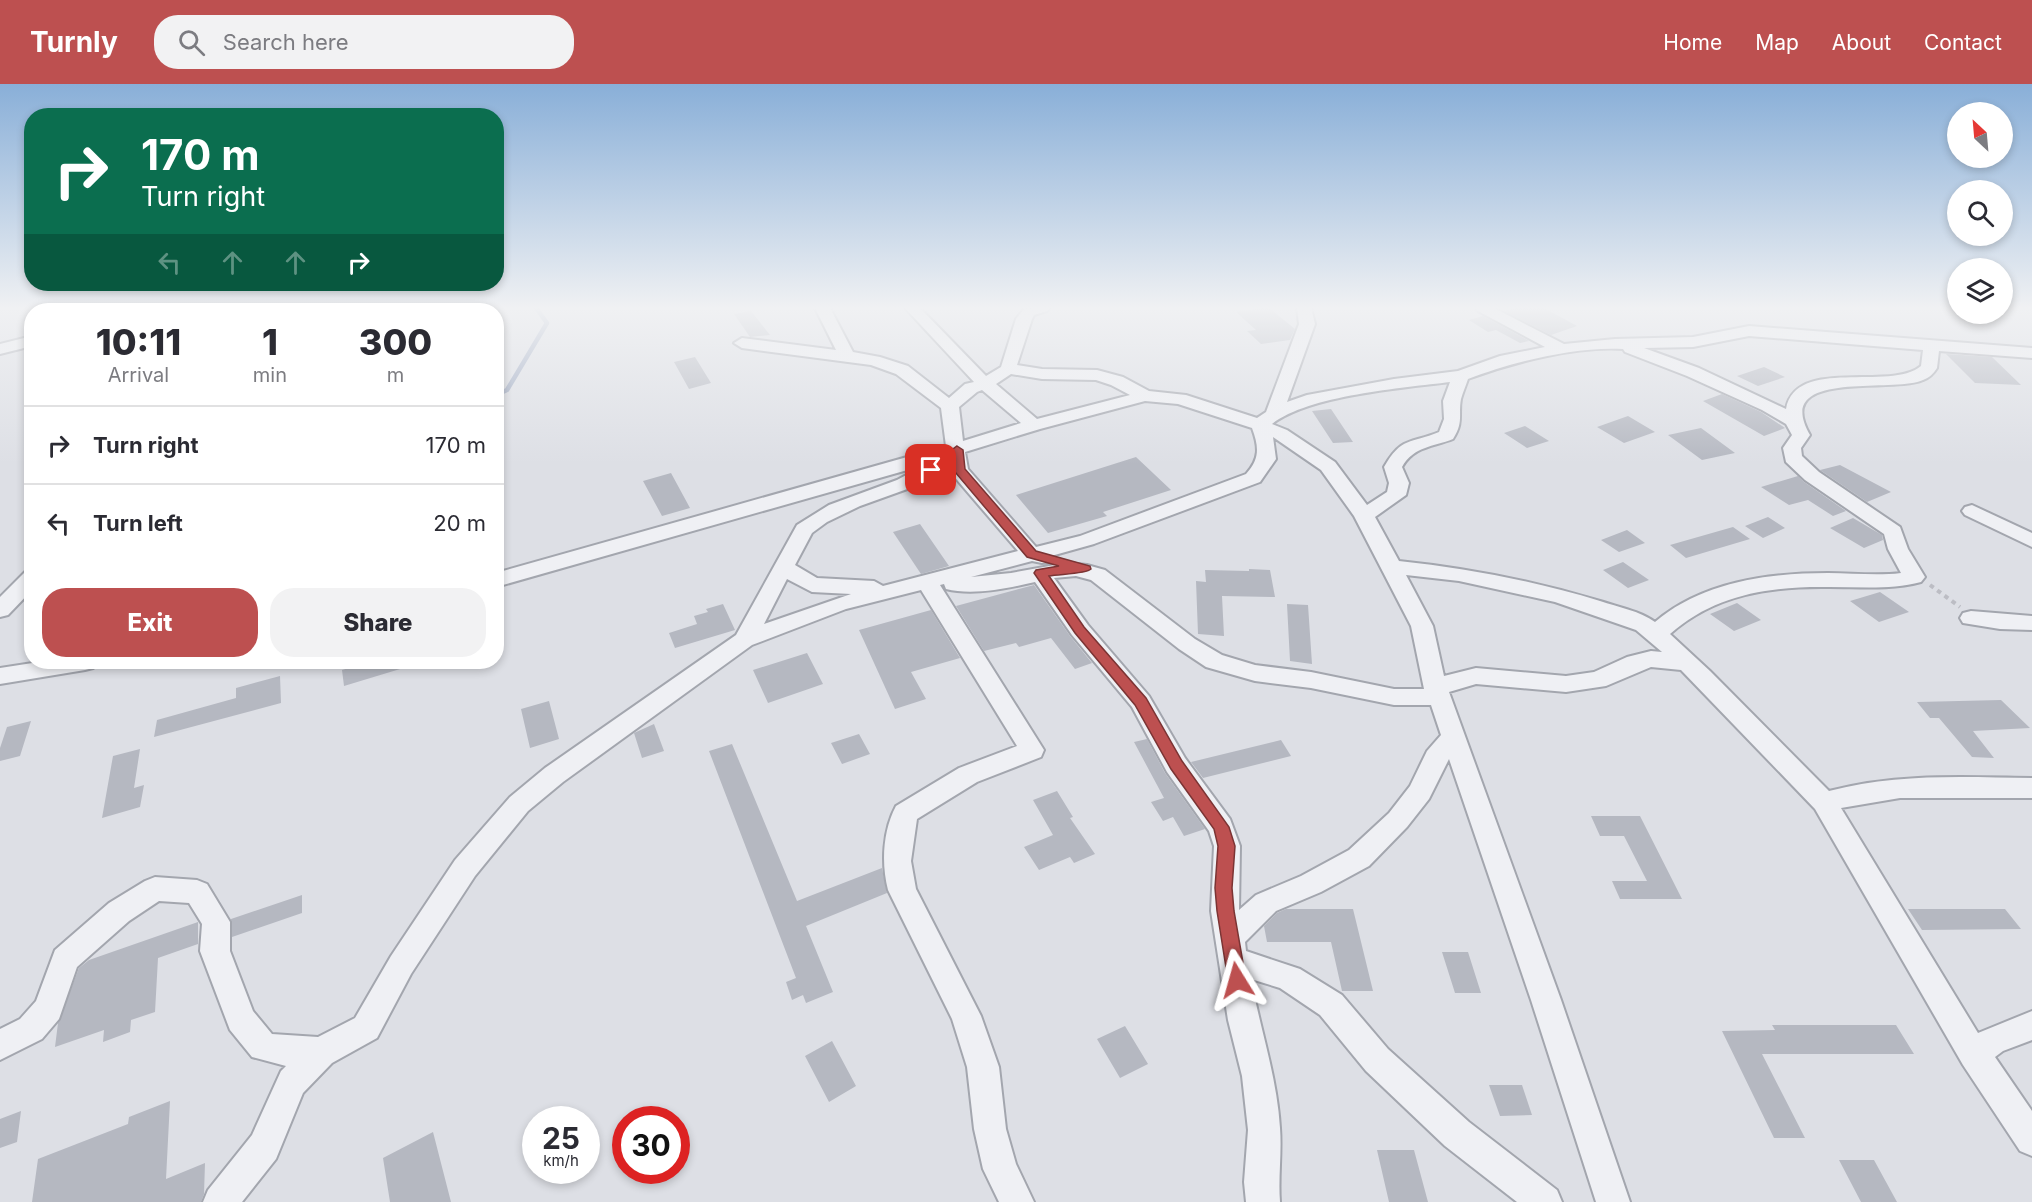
<!DOCTYPE html>
<html lang="en">
<head>
<meta charset="utf-8">
<style>
  :root { --surface:#fff; --page:#f2f2f3; --text:#2b2b33; --muted:#7c7c81; --line:#e1e1e2; --accent:#bd5050 }
  body { margin:0; font-family:Inter,sans-serif; background:var(--page); color:var(--text); height:100vh; display:flex; flex-direction:column; font-size:22px; white-space:nowrap }
  * { box-sizing:border-box; margin:0 }
  p { font-size:20px; color:var(--muted) }
  .icon { flex:none; width:33px; height:33px; fill:none; stroke:currentColor; stroke-width:2; stroke-linecap:round; stroke-linejoin:round }
  .map { position:relative; flex:1; overflow:hidden }
  .details { position:absolute; left:24px; top:219px; width:480px; height:366px; display:flex; flex-direction:column; background:var(--surface); border-radius:24px; box-shadow:0 3px 9px #0003 }
  .details>* { flex:none }
  .hud { position:absolute; left:24px; top:24px; width:480px; height:183px; border-radius:24px; box-shadow:0 3px 9px #0003; background:#0b6e4f; color:#fff; overflow:hidden }
  .needle { width:39px; rotate:334deg }
  .buttons { position:absolute; left:1947px; top:18px; display:grid; gap:12px }
  .buttons a { display:grid; place-items:center; width:66px; height:66px; border-radius:50%; background:var(--surface); box-shadow:0 3px 9px #0003; font-size:30px }
  .speed { position:absolute; left:522px; top:1022px; display:flex; gap:12px; font-size:30px; font-weight:700; text-align:center }
  .speed>* { display:grid; place-content:center; width:78px; height:78px; border-radius:50%; background:var(--surface); box-shadow:0 3px 9px #0003; line-height:1 }
  .speed small { font-size:15px; font-weight:400 }
  .speed .limit { border:9px solid #d22; background:#fff; color:#111 }
  .pin { position:absolute; display:grid; place-items:center; width:51px; height:51px; color:#fff; margin:-26px; border-radius:12px; box-shadow:0 3px 9px #0006 }
  .me { position:absolute; width:66px; margin:-33px; rotate:352deg; stroke-linejoin:round; filter:drop-shadow(0 0 4px #0008) }
  .turn { display:flex; align-items:center; gap:21px; height:126px; padding:0 18px; font-size:27px }
  .turn .icon { width:78px; height:78px; stroke-width:2.5 }
  .turn b { display:block; font-size:42px; line-height:51px }
  .lanes { display:flex; align-items:center; height:57px; padding:0 18px; background:#0003; justify-content:center; gap:30px; direction:ltr }
  .lanes .off { opacity:.35 }
  .eta { display:flex; justify-content:space-evenly; align-items:center; height:102px; text-align:center }
  .eta b { font-size:36px; font-weight:800; line-height:42px }
  .button { display:flex; gap:12px; margin-top:auto; padding:12px 18px }
  .button a { flex:1; height:69px; border-radius:24px; background:var(--accent); color:#fff; font-size:24px; font-weight:800; line-height:69px; text-align:center }
  .button a+a { background:var(--page); color:var(--text) }
  ul { padding:0; list-style:none }
  li { display:flex; align-items:center; gap:18px; height:78px; padding:0 18px; border-top:2px solid var(--line) }
  li div { flex:1 }
  li b { display:block; font-size:22px }
  li em { font-style:normal }
  header { display:flex; align-items:center; gap:36px; box-sizing:border-box; height:84px; padding:0 30px; background:var(--accent); color:#fff }
  header strong { font-size:28px }
  nav { display:flex; gap:33px; margin-inline-start:auto; font-size:21px }
  .search { width:420px; height:54px; background:var(--page); display:flex; align-items:center; gap:15px; box-sizing:border-box; padding:0 21px; border-radius:24px; color:var(--muted); font-size:22px }
  .map>svg:first-child { display:block }
</style>
</head>
<body>
<header>
<strong>Turnly</strong>
<div class="search"><svg class="icon" aria-label="search" viewBox="0 0 24 24"><circle cx="10" cy="10" r="6"/><path d="M15 15l6 6"/></svg>Search here</div>
<nav><a>Home</a><a>Map</a><a>About</a><a>Contact</a></nav>
</header>
<div class="map">
<svg width="2032" height="1118" viewBox="0 0 2032 1118">
  <rect width="100%" height="100%" fill="#dddfe5"/>
  <g fill="none" stroke-linecap="round" stroke-linejoin="round">
    <path stroke="#9ca8c1" stroke-width="4.5" d="M 496,311 L 507,306 L 547,239 L 536,224"/>
  </g>
  <path fill="#b5b8c1" d="M 1260,224 L 1269,224 L 1295,245 L 1290,256 L 1261,260 L 1247,247 L 1256,246 L 1236,228 Z
    M 1515,224 L 1544,224 L 1577,242 L 1551,251 L 1504,227 Z
    M 751,227 L 770,251 L 750,253 L 734,230 Z
    M 1483,232 L 1529,257 L 1520,259 L 1496,246 L 1488,248 L 1469,236 Z
    M 1946,270 L 1992,273 L 2021,301 L 1975,299 Z
    M 695,273 L 711,299 L 689,305 L 674,278 Z
    M 1764,283 L 1785,293 L 1758,302 L 1737,292 Z
    M 1722,310 L 1761,328 L 1785,344 L 1764,352 L 1703,317 Z
    M 1331,325 L 1353,358 L 1333,359 L 1312,327 Z
    M 1628,332 L 1655,348 L 1624,359 L 1597,343 Z
    M 1525,342 L 1549,357 L 1527,364 L 1504,349 Z
    M 1701,344 L 1735,369 L 1702,376 L 1668,351 Z
    M 1136,373 L 1171,406 L 1103,428 L 1107,432 L 1048,449 L 1016,411 Z
    M 1840,381 L 1891,408 L 1867,418 L 1820,386 Z
    M 671,389 L 690,424 L 662,432 L 643,397 Z
    M 1798,392 L 1804,398 L 1846,427 L 1833,432 L 1808,416 L 1789,421 L 1761,403 Z
    M 1768,433 L 1785,444 L 1763,454 L 1745,442 Z
    M 1853,434 L 1882,451 L 1883,456 L 1864,464 L 1830,444 Z
    M 920,440 L 949,482 L 921,490 L 893,448 Z
    M 1733,443 L 1750,455 L 1686,474 L 1670,461 Z
    M 1627,446 L 1645,459 L 1619,468 L 1601,456 Z
    M 1623,478 L 1649,496 L 1628,504 L 1603,486 Z
    M 1249,485 L 1270,486 L 1275,513 L 1222,512 L 1224,552 L 1198,550 L 1196,497 L 1206,498 L 1205,486 L 1249,487 Z
    M 1034,501 L 1070,552 L 1092,579 L 1075,585 L 1051,554 L 1019,563 L 1016,559 L 984,567 L 956,522 Z
    M 1880,508 L 1909,528 L 1879,538 L 1850,517 Z
    M 1737,519 L 1761,536 L 1734,547 L 1710,530 Z
    M 723,520 L 735,546 L 675,564 L 669,549 L 697,540 L 694,532 L 708,528 L 706,525 Z
    M 1287,520 L 1308,521 L 1312,580 L 1290,577 Z
    M 931,526 L 960,574 L 911,588 L 926,615 L 895,625 L 859,546 Z
    M 807,569 L 823,600 L 768,619 L 753,586 Z
    M 370,578 L 410,578 L 410,582 L 344,602 L 342,586 Z
    M 280,592 L 281,619 L 154,653 L 157,636 L 236,614 L 236,604 Z
    M 2001,616 L 2030,644 L 1973,647 L 1994,674 L 1972,673 L 1939,634 L 1930,634 L 1917,618 Z
    M 549,617 L 559,655 L 530,664 L 521,625 Z
    M 31,637 L 20,672 L 0,677 L 0,664 L 7,643 Z
    M 654,640 L 664,667 L 642,674 L 634,649 Z
    M 859,650 L 870,670 L 842,680 L 831,659 Z
    M 1147,655 L 1165,689 L 1205,745 L 1184,752 L 1173,733 L 1163,737 L 1151,718 L 1164,714 L 1134,658 Z
    M 1281,656 L 1291,672 L 1203,694 L 1191,678 Z
    M 732,660 L 797,817 L 882,784 L 887,809 L 806,842 L 833,908 L 806,919 L 803,911 L 792,916 L 786,898 L 796,894 L 709,667 Z
    M 140,665 L 134,704 L 144,701 L 140,723 L 102,734 L 113,672 Z
    M 1057,707 L 1073,733 L 1070,734 L 1095,770 L 1074,779 L 1070,773 L 1039,786 L 1024,763 L 1053,751 L 1033,716 Z
    M 1591,732 L 1640,732 L 1682,815 L 1620,815 L 1612,797 L 1647,797 L 1624,752 L 1600,752 Z
    M 302,811 L 302,829 L 232,853 L 231,835 Z
    M 1286,825 L 1353,825 L 1373,907 L 1342,907 L 1331,858 L 1267,858 L 1264,842 L 1277,829 Z
    M 1908,825 L 2005,825 L 2021,845 L 1922,846 Z
    M 198,838 L 198,860 L 158,874 L 155,928 L 131,936 L 130,948 L 103,958 L 104,946 L 55,963 L 58,939 L 79,884 L 89,876 Z
    M 1442,868 L 1468,868 L 1481,909 L 1455,909 Z
    M 1772,941 L 1896,941 L 1914,970 L 1762,970 L 1805,1054 L 1774,1054 L 1722,947 L 1775,946 Z
    M 1125,942 L 1148,980 L 1120,994 L 1097,955 Z
    M 832,957 L 856,1002 L 829,1018 L 805,972 Z
    M 1489,1001 L 1522,1001 L 1532,1031 L 1500,1032 Z
    M 170,1017 L 166,1095 L 205,1079 L 204,1110 L 201,1118 L 32,1118 L 38,1075 L 128,1040 L 129,1033 Z
    M 21,1027 L 17,1058 L 0,1064 L 0,1035 Z
    M 433,1048 L 451,1118 L 390,1118 L 383,1074 Z
    M 1377,1066 L 1414,1066 L 1428,1118 L 1389,1118 Z
    M 1839,1076 L 1874,1076 L 1897,1118 L 1861,1118 Z"/>
  <g fill="none" stroke-linecap="round" stroke-linejoin="round">
    <g stroke="#a3a6ae" stroke-width="4">
      <path id="street" d="M 175,224 L 196,224 L 194,226 L 174,226 Z
        M 231,224 L 246,224 L 247,226 L 232,226 Z
        M 815,224 L 830,224 L 853,268 L 880,273 L 908,282 L 949,314 L 965,300 L 974,298 L 905,224 L 920,224 L 986,292 L 1001,283 L 1016,235 L 1024,225 L 1049,224 L 1047,227 L 1034,231 L 1032,235 L 1017,281 L 1042,285 L 1097,286 L 1123,293 L 1149,307 L 1186,311 L 1257,334 L 1266,328 L 1299,240 L 1297,224 L 1311,224 L 1315,240 L 1287,318 L 1307,311 L 1394,295 L 1458,287 L 1500,272 L 1545,263 L 1478,227 L 1476,224 L 1494,224 L 1564,260 L 1615,255 L 1693,253 L 1749,242 L 2032,264 L 2032,274 L 1939,267 L 1937,284 C 1934,289 1929,294 1923,296 C 1893,310 1771,284 1810,351 L 1801,364 L 1802,372 L 1819,388 L 1900,443 L 1908,465 L 1925,493 L 1921,498 C 1891,506 1861,503 1830,503 C 1771,502 1715,510 1670,550 L 1710,587 L 1829,707 C 1896,689 1964,693 2032,694 L 2032,714 L 1900,714 L 1841,724 L 1978,949 L 2032,927 L 2032,956 L 2003,967 L 1995,973 L 2032,1027 L 2032,1072 L 2020,1067 L 1963,981 L 1815,725 L 1681,586 L 1651,583 L 1606,602 L 1566,608 L 1476,600 L 1449,608 L 1561,916 L 1630,1118 L 1596,1118 L 1531,916 L 1449,675 L 1429,715 L 1407,743 L 1369,782 L 1321,808 L 1276,827 L 1245,858 L 1246,867 L 1300,885 L 1342,911 L 1388,965 L 1469,1038 L 1557,1106 L 1562,1118 L 1517,1118 L 1445,1062 L 1366,987 L 1320,931 L 1280,904 L 1251,895 C 1260,945 1277,993 1280,1044 C 1282,1069 1278,1093 1280,1118 L 1246,1118 L 1244,1098 L 1248,1046 L 1242,992 L 1228,936 L 1211,827 L 1214,762 L 1209,747 L 1167,688 L 1132,623 L 1072,551 L 1035,498 C 1009,504 973,512 946,505 L 944,500 L 940,501 L 1044,666 L 1041,673 L 977,698 L 917,735 L 911,777 L 916,805 L 981,932 L 999,983 L 1006,1045 L 1016,1080 L 1034,1118 L 999,1118 L 983,1085 L 974,1045 L 967,983 L 952,935 L 888,806 C 881,779 883,746 896,722 L 959,684 L 1017,662 L 921,506 L 846,525 L 752,561 L 563,698 L 528,727 L 475,792 L 411,890 L 377,954 L 332,979 L 303,1009 L 276,1075 L 242,1118 L 203,1118 L 208,1106 L 252,1051 L 281,987 L 286,982 L 252,973 L 230,946 L 200,867 L 202,840 L 189,819 L 159,817 L 129,837 L 77,883 L 59,935 L 42,955 L 0,976 L 0,945 L 20,935 L 36,917 L 55,866 L 109,819 L 145,797 L 155,793 L 197,796 L 207,800 L 230,838 L 230,867 L 253,927 L 272,950 L 318,953 L 355,934 L 391,872 L 455,776 L 510,713 L 545,684 L 736,551 L 797,441 L 829,421 L 897,396 L 925,381 L 496,503 L 496,489 L 946,362 L 941,324 L 896,290 L 871,281 L 742,264 L 734,259 L 742,254 L 836,266 ZM 1749,252 L 1923,266 L 1921,282 C 1890,308 1796,272 1786,325 L 1699,284 L 1644,264 L 1693,263 ZM 1623,265 L 1625,268 L 1687,292 L 1762,326 L 1786,340 L 1792,351 L 1783,364 L 1786,378 L 1805,396 L 1884,450 L 1888,465 L 1901,489 C 1877,492 1852,489 1828,489 C 1768,489 1702,498 1655,538 C 1640,527 1618,523 1600,517 C 1534,497 1467,484 1399,477 L 1375,433 L 1406,411 L 1409,399 L 1402,383 C 1414,362 1433,363 1453,355 C 1464,338 1458,331 1461,315 C 1463,308 1466,301 1468,295 C 1513,278 1576,262 1623,265 ZM 1011,290 L 1042,295 L 1096,296 L 1111,301 L 1130,311 L 1037,335 L 996,300 ZM 1450,298 L 1443,317 L 1444,335 L 1439,348 C 1410,360 1402,352 1384,383 L 1389,399 L 1387,408 L 1367,421 L 1335,378 L 1287,346 L 1272,340 C 1309,311 1403,304 1450,298 ZM 982,306 L 1021,339 L 963,357 L 959,323 L 977,308 ZM 1145,317 L 1178,320 L 1252,344 C 1259,363 1260,375 1246,390 L 1080,452 L 1036,463 L 968,385 L 965,368 L 1040,345 ZM 1273,353 L 1321,386 L 1354,432 L 1411,542 L 1424,605 L 1394,605 L 1311,588 L 1255,581 L 1222,571 L 1195,555 L 1105,486 L 1087,481 L 1066,479 L 1011,489 L 971,493 L 1032,477 L 1042,479 L 1049,478 L 1051,472 L 1094,460 L 1260,398 L 1276,375 ZM 948,374 L 952,390 L 1018,467 L 883,502 L 874,497 L 817,494 L 795,481 L 812,449 L 827,438 L 860,422 L 910,404 L 926,396 L 943,383 L 941,379 L 935,378 ZM 1406,491 L 1459,497 L 1555,518 L 1636,546 L 1662,568 L 1651,567 L 1627,573 L 1594,588 L 1566,592 L 1476,584 L 1444,592 L 1433,542 ZM 1076,492 L 1091,496 L 1179,565 L 1206,583 L 1255,597 L 1311,604 L 1394,621 L 1431,621 L 1441,651 L 1427,667 L 1410,702 L 1389,729 L 1349,766 L 1301,792 L 1256,811 L 1239,826 L 1240,762 L 1230,735 L 1185,674 L 1149,612 L 1088,541 L 1054,494 ZM 787,495 L 812,508 L 851,510 L 764,540 Z
        M 32,252 L 32,262 L 0,270 L 0,260 Z
        M 1972,421 L 2032,449 L 2032,463 L 1965,431 L 1962,427 L 1965,423 Z
        M 32,486 L 32,506 L 8,531 L 0,533 L 0,513 L 25,488 Z
        M 1971,527 L 2032,532 L 2032,546 L 2000,545 L 1963,539 L 1960,534 L 1963,529 Z
        M 39,578 L 96,578 L 93,584 L 85,586 L 0,600 L 0,584 Z"/>
    </g>
    <path stroke="#bcbdc4" stroke-width="4" stroke-dasharray="4.5 4.5" stroke-linecap="butt" d="M 1930,501 L 1960,523"/>
    <use href="#street" fill="#eff0f4" fill-rule="evenodd"/>
  </g>
  <linearGradient id="sky" x2="0" y2="1"><stop stop-color="#89afd8"/><stop offset="0.59" stop-color="#f0f1f3"/><stop offset="1" stop-color="#f0f1f3" stop-opacity="0"/></linearGradient>
  <rect width="2032" height="380" fill="url(#sky)"/>
  <path fill="#bd5050" stroke="#7b3434" stroke-width="1.5" d="M 957,362 L 963,366 L 965,385 L 1036,467 L 1090,482 L 1091,485 C 1086,490 1059,490 1049,492 L 1084,543 L 1146,614 L 1182,677 L 1229,743 L 1235,762 L 1232,804 L 1234,827 L 1246,896 L 1244,902 L 1237,905 L 1231,902 L 1228,896 L 1217,827 L 1215,804 L 1218,762 L 1214,745 L 1171,685 L 1135,621 L 1075,549 L 1034,489 L 1036,486 L 1059,482 L 1027,473 L 955,388 L 952,375 L 935,388 L 927,388 L 925,386 Z"/>
</svg>
<div class="buttons">
<a><svg class="needle" viewBox="-14 -14 28 28"><path d="M0-13l5 13h-10z" fill="#e53935"/><path d="M0 13l5-13h-10z" fill="#7c7c81"/></svg></a>
<a><svg class="icon" aria-label="search" viewBox="0 0 24 24"><circle cx="10" cy="10" r="6"/><path d="M15 15l6 6"/></svg></a>
<a><svg class="icon" aria-label="layers" viewBox="0 0 24 24"><path d="M12 4l9 5-9 5-9-5zM3 14l9 5 9-5"/></svg></a>
</div>
<div class="speed"><div>25<small>km/h</small></div><div class="limit">30</div></div>
<div class="pin" style="left:931px;top:386px;background:#d93025"><svg class="icon" aria-label="arrive" viewBox="0 0 24 24"><path d="M6 21V4h12l-3 4 3 4H6"/></svg></div>
<svg class="me" style="left:1237px;top:896px" viewBox="-20 -20 40 40"><path d="M0-17L14 15 0 8-14 15z" fill="#bd5050" stroke="#fff" stroke-width="4"/></svg>
<div class="hud">
<div class="turn"><svg class="icon" aria-label="right" viewBox="0 0 24 24"><path d="M7 20v-9h11M14 6l5 5-5 5"/></svg><div><b>170 m</b>Turn right</div></div>
<div class="lanes"><svg class="icon off" aria-label="left" viewBox="0 0 24 24"><path d="M17 20v-9H6M10 6l-5 5 5 5"/></svg><svg class="icon off" aria-label="ahead" viewBox="0 0 24 24"><path d="M12 20V5M6 11l6-6 6 6"/></svg><svg class="icon off" aria-label="ahead" viewBox="0 0 24 24"><path d="M12 20V5M6 11l6-6 6 6"/></svg><svg class="icon" aria-label="right" viewBox="0 0 24 24"><path d="M7 20v-9h11M14 6l5 5-5 5"/></svg></div>
</div>
<section class="details">
<div class="eta">
<div><b>10:11</b><p>Arrival</p></div>
<div><b>1</b><p>min</p></div>
<div><b>300</b><p>m</p></div>
</div>
<ul>
<li><svg class="icon" aria-label="right" viewBox="0 0 24 24"><path d="M7 20v-9h11M14 6l5 5-5 5"/></svg><div><b>Turn right</b></div><em>170 m</em></li>
<li><svg class="icon" aria-label="left" viewBox="0 0 24 24"><path d="M17 20v-9H6M10 6l-5 5 5 5"/></svg><div><b>Turn left</b></div><em>20 m</em></li>
</ul>
<div class="button"><a>Exit</a><a>Share</a></div>
</section>
</div>
</body>
</html>
